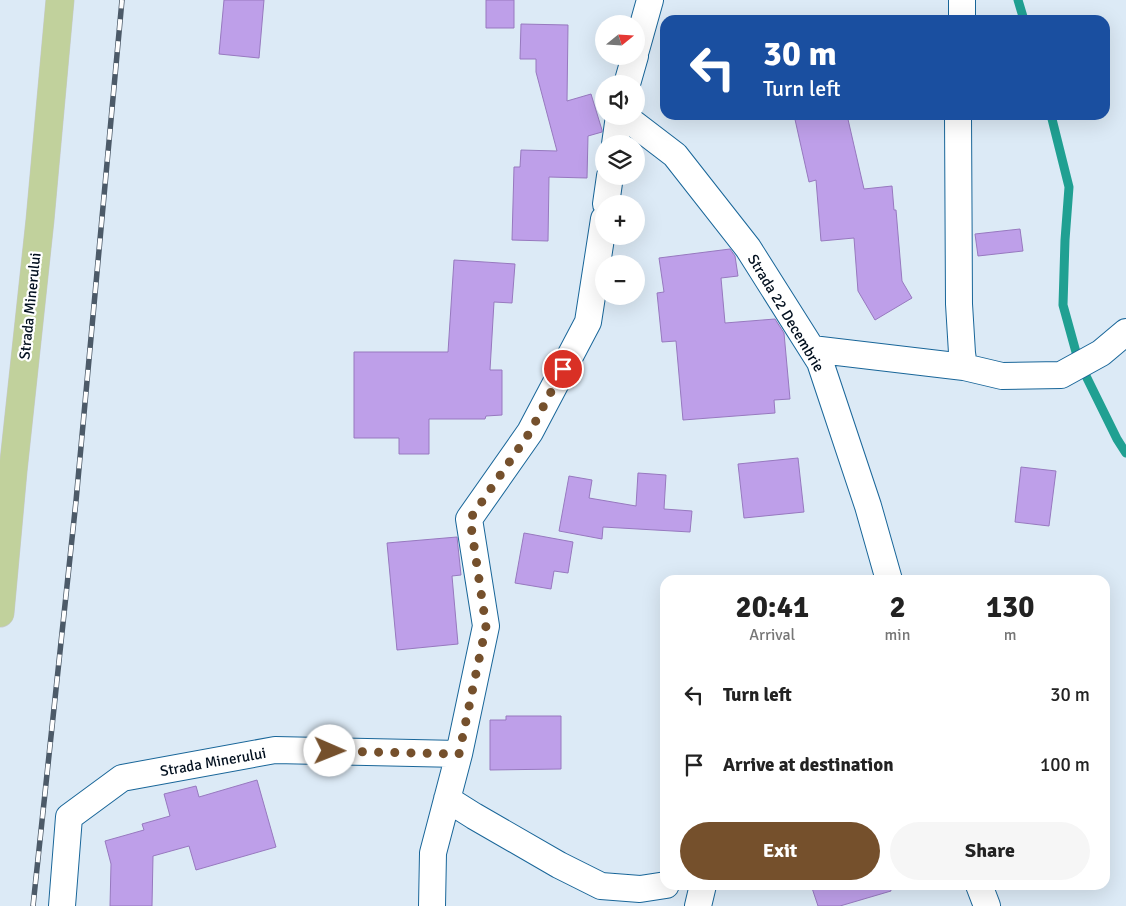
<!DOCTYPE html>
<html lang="en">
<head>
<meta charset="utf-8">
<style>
  :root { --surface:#fff; --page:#f6f6f6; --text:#222; --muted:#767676; --accent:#75502c }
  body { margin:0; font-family:Signika,sans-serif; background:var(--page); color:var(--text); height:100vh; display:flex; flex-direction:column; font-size:19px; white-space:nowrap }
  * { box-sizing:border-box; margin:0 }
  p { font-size:16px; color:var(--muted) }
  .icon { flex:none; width:28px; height:28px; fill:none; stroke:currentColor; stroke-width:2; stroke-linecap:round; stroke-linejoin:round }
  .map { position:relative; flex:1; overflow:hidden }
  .details { position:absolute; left:660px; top:575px; width:450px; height:315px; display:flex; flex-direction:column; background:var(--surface); border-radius:15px; box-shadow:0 5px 20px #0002 }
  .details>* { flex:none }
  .hud { position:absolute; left:660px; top:15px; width:450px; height:105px; border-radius:15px; box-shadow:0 5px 20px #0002; background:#1a4fa0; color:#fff; overflow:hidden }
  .needle { width:32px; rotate:72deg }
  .tools { position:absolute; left:595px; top:15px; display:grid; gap:10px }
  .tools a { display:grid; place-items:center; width:50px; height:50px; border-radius:50%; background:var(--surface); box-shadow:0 5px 20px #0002; font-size:25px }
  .pin { position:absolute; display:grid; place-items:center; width:42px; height:42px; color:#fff; margin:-21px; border:2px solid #fff; border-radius:50%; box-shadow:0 1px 5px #0007 }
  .me { position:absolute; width:55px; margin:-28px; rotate:91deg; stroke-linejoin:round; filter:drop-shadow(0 0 4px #0008) }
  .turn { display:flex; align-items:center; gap:18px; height:105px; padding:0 20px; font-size:22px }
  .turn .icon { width:65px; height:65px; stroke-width:2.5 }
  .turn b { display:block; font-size:35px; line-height:42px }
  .eta { display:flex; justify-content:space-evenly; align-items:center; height:85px; text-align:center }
  .eta b { font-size:30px; font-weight:700; line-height:35px }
  .cta { display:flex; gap:10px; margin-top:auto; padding:10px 20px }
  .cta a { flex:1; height:58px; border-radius:30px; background:var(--accent); color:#fff; font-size:20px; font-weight:700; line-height:58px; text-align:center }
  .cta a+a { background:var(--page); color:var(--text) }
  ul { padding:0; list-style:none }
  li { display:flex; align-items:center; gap:15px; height:70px; padding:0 20px }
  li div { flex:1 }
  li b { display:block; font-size:19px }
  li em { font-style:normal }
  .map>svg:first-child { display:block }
</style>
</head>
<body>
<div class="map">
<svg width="1126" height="906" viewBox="0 0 1126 906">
  <rect width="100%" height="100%" fill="#dceaf6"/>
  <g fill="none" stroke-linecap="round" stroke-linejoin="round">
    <path stroke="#20a092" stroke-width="9" d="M 1018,0 L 1024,20
      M 1051,115 L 1069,187 L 1065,240 L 1063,305 L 1079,363
      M 1086,376 L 1117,439 L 1126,453"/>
  </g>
  <path fill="#be9fe9" stroke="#9779bf" d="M 224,0 L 264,0 L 259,58 L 219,54 Z
    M 486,0 L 514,0 L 514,28 L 486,28 Z
    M 521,24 L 568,25 L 567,101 L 591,94 L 602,130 L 602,132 L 588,136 L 587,178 L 549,177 L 548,241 L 512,240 L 514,167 L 520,167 L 521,150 L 557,151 L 536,72 L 536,59 L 520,59 Z
    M 794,115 L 847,115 L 864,189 L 892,186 L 894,210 L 896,210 L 902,281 L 912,298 L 875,320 L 858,291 L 854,238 L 821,241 L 816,180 L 809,182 Z
    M 1020,229 L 1023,251 L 978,256 L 975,234 Z
    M 730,249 L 735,256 L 738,276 L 721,278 L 725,323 L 775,319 L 784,333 L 790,399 L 774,400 L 775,413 L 683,420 L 676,341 L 662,342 L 657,293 L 664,292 L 659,258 Z
    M 454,260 L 515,264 L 512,303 L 494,302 L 490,370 L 502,370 L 502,415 L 486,416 L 485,419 L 429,419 L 429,454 L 399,454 L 399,438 L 354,438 L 354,352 L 448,352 Z
    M 798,458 L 804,512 L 744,518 L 738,464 Z
    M 1021,467 L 1056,471 L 1049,526 L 1015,522 Z
    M 638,473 L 666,475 L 664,509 L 692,511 L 690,532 L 603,527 L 602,539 L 559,531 L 569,476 L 592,480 L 589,498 L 636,506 Z
    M 524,533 L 573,542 L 568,573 L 554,571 L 551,589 L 515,583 Z
    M 457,537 L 461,575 L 452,576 L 458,644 L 397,650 L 387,543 Z
    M 506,716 L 561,716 L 561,769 L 490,770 L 490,720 L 506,720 Z
    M 257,780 L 276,847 L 196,870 L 189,846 L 153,856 L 152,906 L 110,906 L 111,864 L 105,841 L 144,830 L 142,824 L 170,816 L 164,794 L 196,786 L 199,797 Z
    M 811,885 L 890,885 L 891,891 L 840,906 L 818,906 Z"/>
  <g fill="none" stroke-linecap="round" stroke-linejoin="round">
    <g stroke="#196699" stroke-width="28">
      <path id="minor" d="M 962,20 L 962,0
        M 636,50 L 650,0
        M 627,84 L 635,56
        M 958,115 L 959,304 L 962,353 L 964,367
        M 624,116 L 675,155 L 748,248 L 820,362 L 868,506 L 889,580
        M 615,144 L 619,116
        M 606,204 L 610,176
        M 812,349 L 964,367 L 1002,376 L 1061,375 L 1101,353 L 1126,332
        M 447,799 L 474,816 L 559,865 L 601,886 L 640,889 L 666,885
        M 979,885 L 987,906
        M 62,906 L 69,817 L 122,778 L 275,750 L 459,754
        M 432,906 L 433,853 L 459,754 L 486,626 L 469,519 L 530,432 L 588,322 L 604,219
        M 698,906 L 703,885"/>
    </g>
    <g stroke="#c7cacd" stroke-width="29">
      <path id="major" d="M 0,613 L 13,471 L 40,220 L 60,0"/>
    </g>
    <use href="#minor" stroke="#fff" stroke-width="26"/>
    <use href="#major" stroke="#c1d19c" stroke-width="28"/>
    <g stroke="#4c5a68" stroke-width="5.5">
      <path id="rail" d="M 33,906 L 76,501 L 122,0"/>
    </g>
    <use href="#rail" stroke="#fff" stroke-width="4" stroke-dasharray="11" stroke-linecap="butt"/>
  </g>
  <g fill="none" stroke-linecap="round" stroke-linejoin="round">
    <path stroke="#75502c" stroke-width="9" stroke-dasharray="0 16.2" d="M 330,751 L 459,754 L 486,626 L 470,519 L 530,432 L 563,369"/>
  </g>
  <g text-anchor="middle" stroke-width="4.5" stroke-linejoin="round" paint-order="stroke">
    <g font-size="15" fill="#000e1d" stroke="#fff">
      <text transform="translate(30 306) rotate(-84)" y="5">Strada Minerului</text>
      <text transform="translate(786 313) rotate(59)" y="5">Strada 22 Decembrie</text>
      <text transform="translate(213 762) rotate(-10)" y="5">Strada Minerului</text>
    </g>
  </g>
</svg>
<div class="tools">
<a><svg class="needle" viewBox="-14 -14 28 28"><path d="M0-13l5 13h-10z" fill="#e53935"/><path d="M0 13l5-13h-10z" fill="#767676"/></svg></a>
<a><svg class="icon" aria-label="sound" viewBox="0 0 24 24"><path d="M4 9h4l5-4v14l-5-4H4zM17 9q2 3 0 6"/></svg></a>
<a><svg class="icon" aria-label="layers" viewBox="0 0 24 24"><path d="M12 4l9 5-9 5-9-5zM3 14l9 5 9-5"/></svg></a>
<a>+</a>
<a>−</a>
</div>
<div class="pin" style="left:563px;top:369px;background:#d93025"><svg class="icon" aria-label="arrive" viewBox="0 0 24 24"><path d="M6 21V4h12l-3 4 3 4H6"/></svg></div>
<svg class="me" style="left:330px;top:751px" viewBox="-20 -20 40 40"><circle r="19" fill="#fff"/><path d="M0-13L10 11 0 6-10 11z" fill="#75502c"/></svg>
<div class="hud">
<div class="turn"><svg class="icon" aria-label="left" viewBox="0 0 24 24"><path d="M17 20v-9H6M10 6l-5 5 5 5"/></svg><div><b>30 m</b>Turn left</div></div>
</div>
<section class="details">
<div class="eta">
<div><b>20:41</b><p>Arrival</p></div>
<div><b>2</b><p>min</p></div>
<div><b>130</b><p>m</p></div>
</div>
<ul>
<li><svg class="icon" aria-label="left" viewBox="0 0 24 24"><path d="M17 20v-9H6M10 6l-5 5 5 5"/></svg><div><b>Turn left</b></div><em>30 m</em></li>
<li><svg class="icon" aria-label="arrive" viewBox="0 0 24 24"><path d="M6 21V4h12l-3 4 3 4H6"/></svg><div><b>Arrive at destination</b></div><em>100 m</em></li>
</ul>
<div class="cta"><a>Exit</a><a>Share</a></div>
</section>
</div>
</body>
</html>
